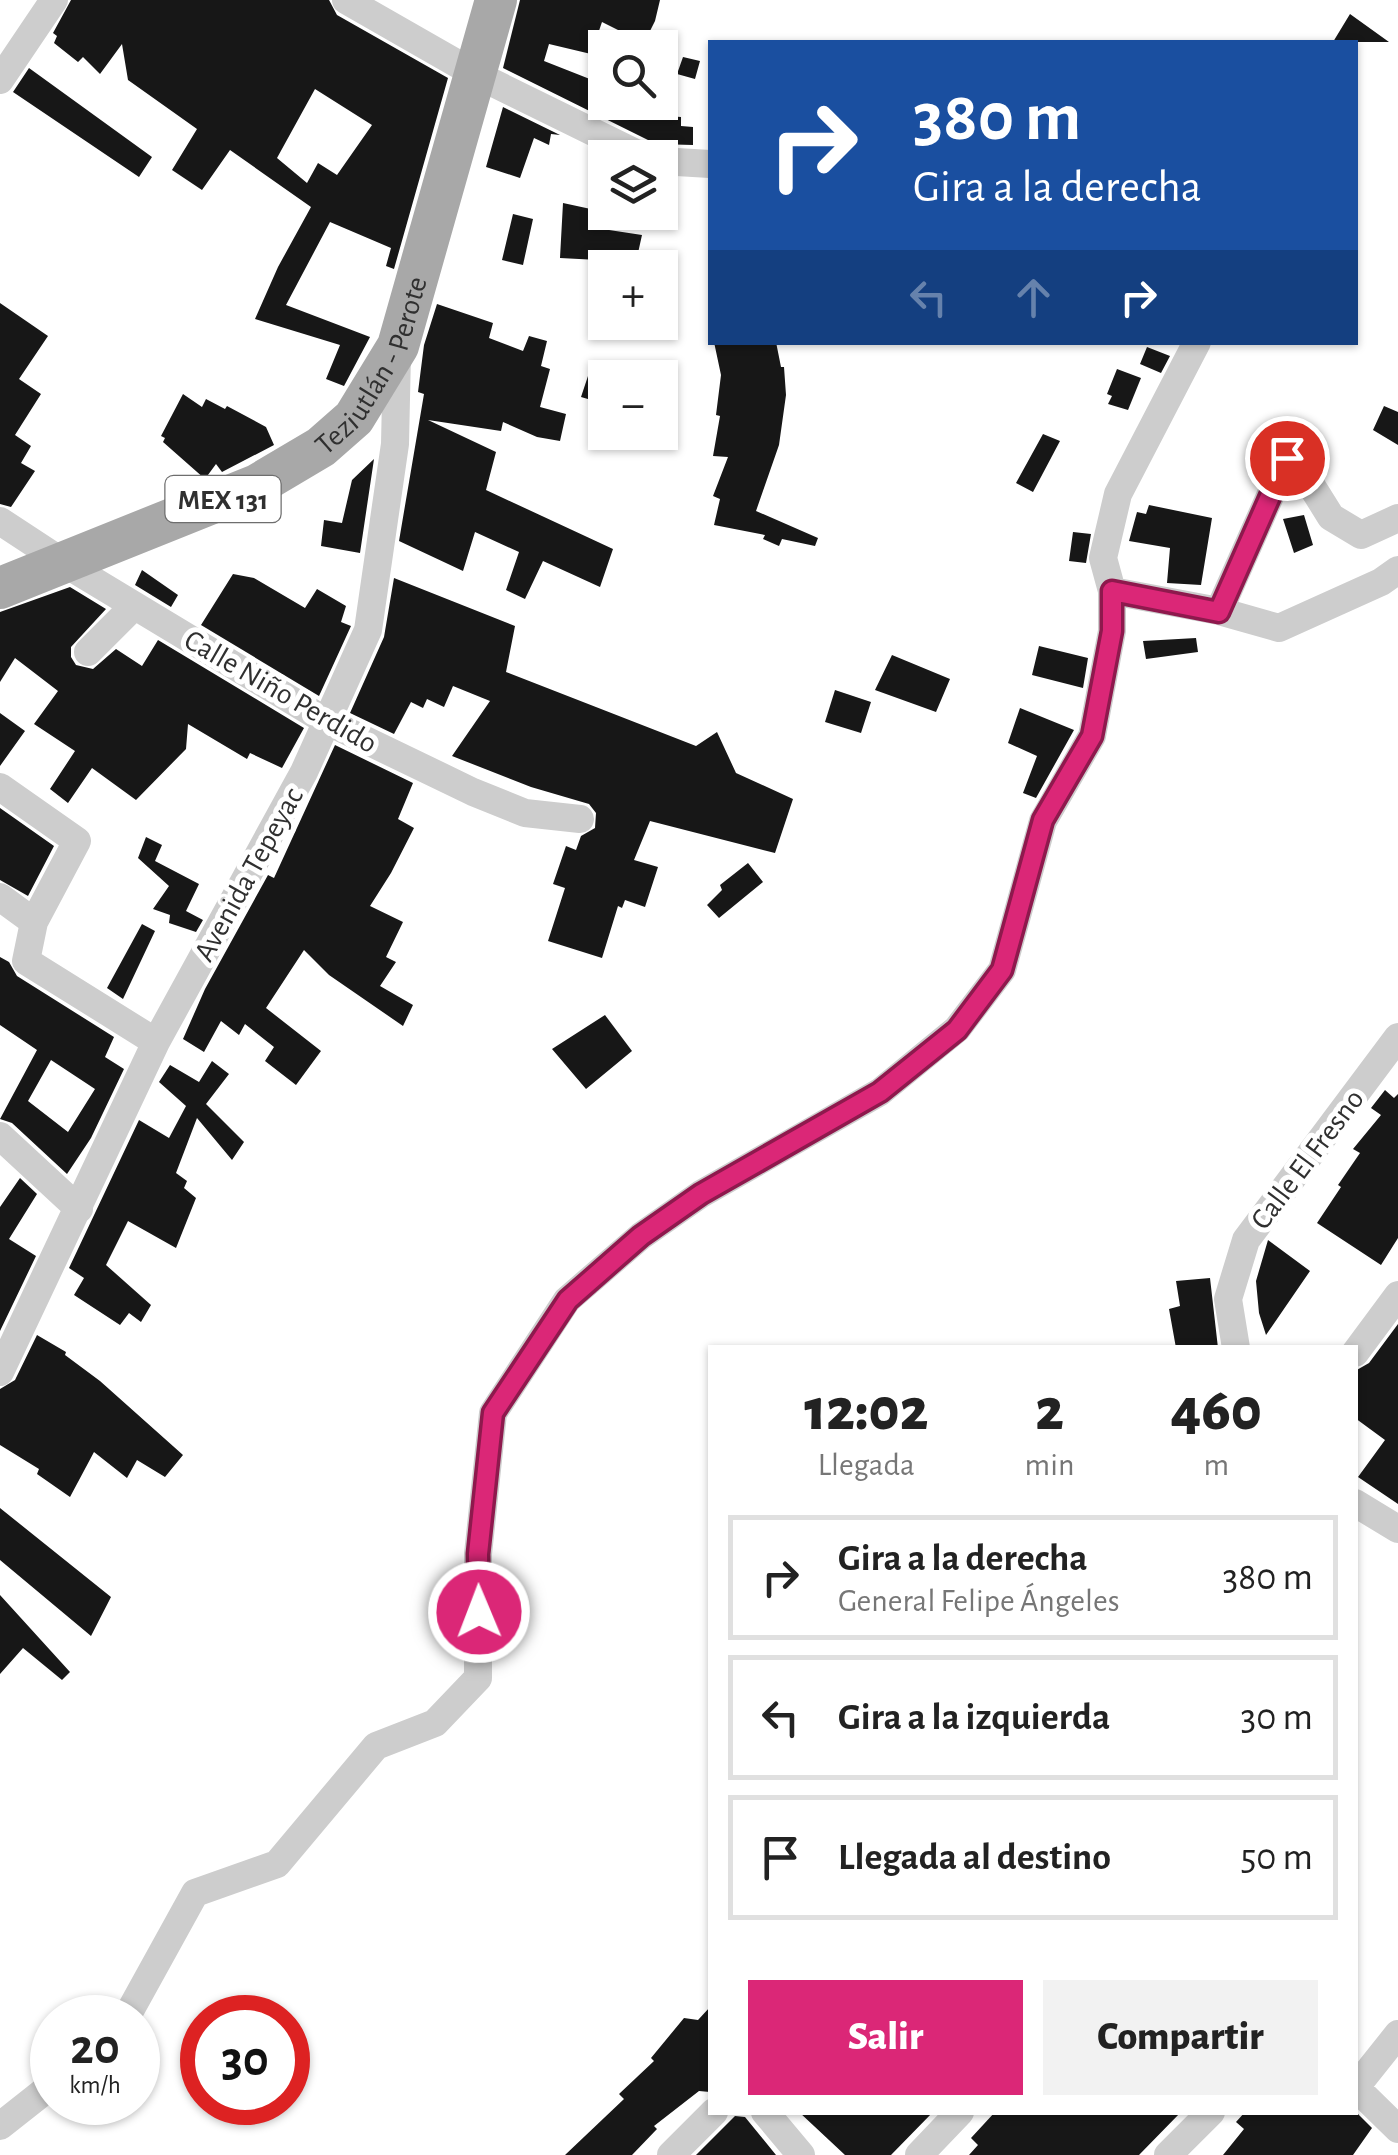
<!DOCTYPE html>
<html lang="es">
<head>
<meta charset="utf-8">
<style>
  :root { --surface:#fff; --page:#f2f2f2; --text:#222; --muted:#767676; --line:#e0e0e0; --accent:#db2777 }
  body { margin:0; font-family:"Alegreya Sans",sans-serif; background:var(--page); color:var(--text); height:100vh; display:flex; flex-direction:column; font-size:38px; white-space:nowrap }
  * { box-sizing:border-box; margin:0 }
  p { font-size:32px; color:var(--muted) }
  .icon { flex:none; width:55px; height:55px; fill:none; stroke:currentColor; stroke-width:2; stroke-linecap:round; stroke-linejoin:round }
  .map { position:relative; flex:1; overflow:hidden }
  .side { position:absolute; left:708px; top:1345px; width:650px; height:770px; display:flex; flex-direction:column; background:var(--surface); border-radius:0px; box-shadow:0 2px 8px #0004 }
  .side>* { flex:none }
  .hud { position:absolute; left:708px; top:40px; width:650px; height:305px; border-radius:0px; box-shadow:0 2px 8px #0004; background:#1a4fa0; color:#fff; overflow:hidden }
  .tools { position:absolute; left:588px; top:30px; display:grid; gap:20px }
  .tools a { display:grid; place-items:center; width:90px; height:90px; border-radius:0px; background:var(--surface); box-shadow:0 2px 8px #0004; font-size:50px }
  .speed { position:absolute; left:30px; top:1995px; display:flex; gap:20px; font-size:50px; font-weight:700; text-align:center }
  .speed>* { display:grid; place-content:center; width:130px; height:130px; border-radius:50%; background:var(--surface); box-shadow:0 2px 8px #0004; line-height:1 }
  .speed small { font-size:25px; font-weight:400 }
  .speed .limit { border:15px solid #d22; background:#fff; color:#111 }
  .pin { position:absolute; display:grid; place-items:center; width:85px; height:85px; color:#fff; margin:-42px; border:5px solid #fff; border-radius:50%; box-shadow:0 2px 10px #0007 }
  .me { position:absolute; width:110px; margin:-55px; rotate:359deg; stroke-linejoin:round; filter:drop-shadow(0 0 8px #0008) }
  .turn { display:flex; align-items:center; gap:35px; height:210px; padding:0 40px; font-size:45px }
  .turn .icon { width:130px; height:130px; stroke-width:2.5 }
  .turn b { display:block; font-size:70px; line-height:85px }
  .lanes { display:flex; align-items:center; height:95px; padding:0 40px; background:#0003; justify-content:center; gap:50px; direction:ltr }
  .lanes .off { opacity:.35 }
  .eta { display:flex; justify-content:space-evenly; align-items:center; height:170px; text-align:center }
  .eta b { font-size:60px; font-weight:800; line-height:70px }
  .action { display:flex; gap:20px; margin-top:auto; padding:20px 40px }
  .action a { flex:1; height:115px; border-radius:0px; background:var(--accent); color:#fff; font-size:40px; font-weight:800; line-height:115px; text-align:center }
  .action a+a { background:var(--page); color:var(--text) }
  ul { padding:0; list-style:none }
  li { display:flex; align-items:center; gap:30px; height:125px; margin:0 20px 15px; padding:0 20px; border:5px solid var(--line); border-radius:0px }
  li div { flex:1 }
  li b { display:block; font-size:38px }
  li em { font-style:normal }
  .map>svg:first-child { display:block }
</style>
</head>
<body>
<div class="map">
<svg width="1398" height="2155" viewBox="0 0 1398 2155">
  <rect width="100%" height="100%" fill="#fff"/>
  <path fill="#171717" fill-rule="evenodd" d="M 71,0 L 329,0 L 337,15 L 448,78 L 394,269 L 386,266 L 391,248 L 330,222 L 286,305 L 370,337 L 344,386 L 326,379 L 340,345 L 255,319 L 278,267 L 311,207 L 230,150 L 202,190 L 172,170 L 197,129 L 128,80 L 122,44 L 100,74 L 83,57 L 78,62 L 54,43 L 57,36 L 53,33 ZM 315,89 L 372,125 L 337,175 L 318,163 L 307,183 L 277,158 Z
    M 520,0 L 660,0 L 655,21 L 644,43 L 602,22 L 591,54 L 549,44 L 544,61 L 605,85 L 605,102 L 662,102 L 656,115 L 681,117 L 681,126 L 693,127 L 693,145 L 656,144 L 503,68 Z
    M 1350,14 L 1389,42 L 1333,42 Z
    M 683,57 L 700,61 L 695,79 L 677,74 Z
    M 29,68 L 152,157 L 139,177 L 13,92 Z
    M 503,107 L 560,135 L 551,134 L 549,145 L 534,138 L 520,178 L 486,167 Z
    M 563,203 L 600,211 L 596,228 L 642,235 L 636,262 L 560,258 Z
    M 513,214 L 533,219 L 523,265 L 502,260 Z
    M 0,303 L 48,336 L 19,379 L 41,394 L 15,435 L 31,446 L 21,463 L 35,471 L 11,507 L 0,504 Z
    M 437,304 L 493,323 L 489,338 L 523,351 L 529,336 L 547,341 L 541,366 L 550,369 L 540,407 L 566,414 L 560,441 L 537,437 L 503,422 L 501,431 L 428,420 L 496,452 L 486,490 L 613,549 L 600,587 L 543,561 L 525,599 L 506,590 L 519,552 L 475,532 L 463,571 L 399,541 L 424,394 L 418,392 L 424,345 Z
    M 714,342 L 776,342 L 781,367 L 784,367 L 786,395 L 779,445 L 756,511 L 818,538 L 815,546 L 782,539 L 779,546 L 763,539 L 765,535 L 714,525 L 720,499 L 713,496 L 728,457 L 713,456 L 720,416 L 716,415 L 721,375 Z
    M 1147,347 L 1170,356 L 1161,373 L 1140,364 Z
    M 1117,369 L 1141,378 L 1128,410 L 1108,404 L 1112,396 L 1107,394 Z
    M 588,376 L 605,382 L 605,404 L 581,397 Z
    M 183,394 L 202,407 L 206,399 L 225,409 L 227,406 L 266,427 L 274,445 L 222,472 L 216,464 L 205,479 L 163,442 L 165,438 L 161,436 Z
    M 1384,406 L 1398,412 L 1398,445 L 1373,430 Z
    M 1043,434 L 1060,441 L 1033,492 L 1016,483 Z
    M 374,459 L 360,553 L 321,546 L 324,520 L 342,523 L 352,480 Z
    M 1149,505 L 1212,518 L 1201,585 L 1167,583 L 1170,548 L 1129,541 L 1137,512 L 1146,514 Z
    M 1304,515 L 1313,545 L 1294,553 L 1283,519 Z
    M 1073,532 L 1091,534 L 1086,563 L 1069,561 Z
    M 142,570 L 178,595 L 171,607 L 135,585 Z
    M 233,574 L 254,578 L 305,608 L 317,589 L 346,606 L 341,622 L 351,626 L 319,696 L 201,625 Z
    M 394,578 L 515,626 L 506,672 L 696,746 L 717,732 L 736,773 L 793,799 L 775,853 L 650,821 L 634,860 L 658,867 L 645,907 L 625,900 L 622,908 L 618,906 L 602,958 L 548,941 L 565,888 L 553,884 L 566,846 L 576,850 L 581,836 L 595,828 L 596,813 L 589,804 L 531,787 L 452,756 L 490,701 L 453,686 L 444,707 L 427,699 L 423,708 L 411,702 L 394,734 L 350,713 L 384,637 Z
    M 70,587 L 106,609 L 71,647 L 71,657 L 76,665 L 93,669 L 116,649 L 142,666 L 158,640 L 304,728 L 282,768 L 250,753 L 247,759 L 188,724 L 186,749 L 136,800 L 92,768 L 68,803 L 50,789 L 75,751 L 34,724 L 58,691 L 15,658 L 0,682 L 0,612 Z
    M 1196,638 L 1198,652 L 1146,659 L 1143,641 Z
    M 1039,646 L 1088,658 L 1083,688 L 1032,675 Z
    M 892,655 L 950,679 L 936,712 L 875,690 Z
    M 835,690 L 871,702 L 861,733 L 825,722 Z
    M 1020,708 L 1074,730 L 1036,798 L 1023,793 L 1037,756 L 1008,743 Z
    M 0,713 L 25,731 L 0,766 Z
    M 335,745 L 413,783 L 398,819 L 414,828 L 391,873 L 370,906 L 403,922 L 386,957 L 396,962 L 380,986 L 413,1005 L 403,1026 L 329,975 L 304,950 L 266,1008 L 321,1051 L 296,1085 L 265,1061 L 274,1047 L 245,1024 L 239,1035 L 221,1021 L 204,1052 L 183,1039 L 205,989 L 268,875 L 274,878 Z
    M 0,808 L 54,846 L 28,896 L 0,880 Z
    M 146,837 L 162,845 L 155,861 L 199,884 L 186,911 L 203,920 L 196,932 L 169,923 L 170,915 L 153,909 L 169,886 L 138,858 Z
    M 748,863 L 763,882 L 719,918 L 707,905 L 722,890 L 720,885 Z
    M 142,924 L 155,931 L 123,999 L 107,988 Z
    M 0,957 L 9,962 L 17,976 L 114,1037 L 105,1057 L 124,1069 L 91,1138 L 67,1174 L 12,1123 L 0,1119 L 37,1050 L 0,1025 ZM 51,1060 L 95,1089 L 68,1132 L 28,1101 Z
    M 605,1015 L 632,1051 L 586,1089 L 552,1049 Z
    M 212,1061 L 229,1074 L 206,1104 L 244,1142 L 232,1160 L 197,1118 L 176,1173 L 187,1181 L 184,1188 L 196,1198 L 176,1248 L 128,1221 L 106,1265 L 151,1305 L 141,1322 L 129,1313 L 120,1325 L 74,1295 L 84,1278 L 69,1268 L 139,1120 L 169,1138 L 186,1106 L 159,1082 L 170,1065 L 199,1082 Z
    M 1385,1090 L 1394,1098 L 1398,1094 L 1398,1238 L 1381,1265 L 1317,1223 L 1341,1187 L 1338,1185 L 1360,1153 L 1353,1149 L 1381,1115 L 1371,1108 Z
    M 20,1178 L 37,1194 L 9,1239 L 36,1256 L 0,1331 L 0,1207 Z
    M 1268,1240 L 1310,1271 L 1266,1335 L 1259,1313 L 1256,1281 Z
    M 1210,1278 L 1218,1348 L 1176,1348 L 1169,1309 L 1180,1306 L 1176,1281 Z
    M 1398,1324 L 1398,1504 L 1358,1477 L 1385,1440 L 1355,1418 L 1355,1371 L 1369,1363 Z
    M 37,1335 L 66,1352 L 65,1355 L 100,1381 L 183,1455 L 165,1477 L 137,1460 L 127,1478 L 94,1452 L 70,1497 L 37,1474 L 39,1469 L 0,1445 L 0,1389 L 15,1380 Z
    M 0,1508 L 111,1597 L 91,1636 L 0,1560 Z
    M 0,1595 L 70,1672 L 62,1680 L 23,1648 L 0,1674 Z
    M 710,2007 L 710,2092 L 699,2091 L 654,2126 L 657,2129 L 632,2155 L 565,2155 L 624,2099 L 619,2094 L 654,2061 L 651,2058 L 684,2018 L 698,2020 Z
    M 799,2112 L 933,2112 L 891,2155 L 845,2155 Z
    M 995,2112 L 1181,2112 L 1139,2155 L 969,2155 L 978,2145 L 971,2138 Z
    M 1245,2112 L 1356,2112 L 1372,2128 L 1353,2155 L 1223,2155 L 1244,2129 L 1236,2122 Z
    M 735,2116 L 745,2117 L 776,2155 L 696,2155 Z"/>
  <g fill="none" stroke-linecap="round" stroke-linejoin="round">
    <path stroke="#cdcdcd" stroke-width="28" d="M 346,0 L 477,75 L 646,158
      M 0,80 L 54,0
      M 660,161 L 710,164
      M 0,521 L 64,563 L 326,721 L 473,792 L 525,813 L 580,819
      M 1112,591 L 1219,611 L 1279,628 L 1381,582 L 1398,570
      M 1219,611 L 1287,458 L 1296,461 L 1331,517 L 1361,535 L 1398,518
      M 88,652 L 134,606
      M 0,787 L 77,841 L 34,922 L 26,961 L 156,1042
      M 0,897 L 34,922
      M 0,1136 L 79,1209
      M 1236,1348 L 1228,1299 L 1246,1240 L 1398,1037
      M 1355,1353 L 1398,1295
      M 0,1372 L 156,1042 L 304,772 L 368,630 L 395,444 L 397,353
      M 1355,1503 L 1398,1529
      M 126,2018 L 195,1893 L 277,1864 L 376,1746 L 435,1723 L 478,1678 L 478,1554 L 493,1413 L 567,1300 L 641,1236 L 701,1194 L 880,1092 L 957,1029 L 1002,970 L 1043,821 L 1092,736 L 1112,631 L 1112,591 L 1103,558 L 1118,494 L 1197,342
      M 1355,2087 L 1398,2129
      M 1355,2088 L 1398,2034
      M 765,2112 L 801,2155
      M 0,2126 L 52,2085
      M 671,2155 L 714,2112
      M 919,2155 L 960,2112
      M 1168,2155 L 1211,2112"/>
    <path stroke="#a8a8a8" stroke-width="42" id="s1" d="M 0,588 L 257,485 L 321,447 L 354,418 L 398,346 L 496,0"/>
  </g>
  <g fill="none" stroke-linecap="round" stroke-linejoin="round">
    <g stroke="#8e194d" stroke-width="25">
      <path id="route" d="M 479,1612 L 478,1554 L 493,1413 L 568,1300 L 641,1236 L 701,1194 L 880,1092 L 957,1030 L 1002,970 L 1043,820 L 1092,736 L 1112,631 L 1112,591 L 1219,612 L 1287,458"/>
    </g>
    <use href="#route" stroke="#db2777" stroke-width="18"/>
  </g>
  <g text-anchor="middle" stroke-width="10" stroke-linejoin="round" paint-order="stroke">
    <rect fill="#fff" stroke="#6e6e6e" stroke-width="2.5" x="165.5" y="476" width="115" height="46" rx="8"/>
    <g font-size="28" font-weight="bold" fill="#303030">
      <text x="223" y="509">MEX 131</text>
    </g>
    <g font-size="30" fill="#303030" stroke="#fff">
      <text dy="10" stroke="none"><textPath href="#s1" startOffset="450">Teziutlán - Perote</textPath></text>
      <text transform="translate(281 691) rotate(30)" y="10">Calle Niño Perdido</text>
      <text transform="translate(248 874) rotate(-61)" y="10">Avenida Tepeyac</text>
      <text transform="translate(1307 1159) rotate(-53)" y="10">Calle El Fresno</text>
    </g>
  </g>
</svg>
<div class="tools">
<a><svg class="icon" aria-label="search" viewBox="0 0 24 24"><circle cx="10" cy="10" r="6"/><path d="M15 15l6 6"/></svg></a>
<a><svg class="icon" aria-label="layers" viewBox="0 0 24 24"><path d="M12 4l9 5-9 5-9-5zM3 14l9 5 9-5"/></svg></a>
<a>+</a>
<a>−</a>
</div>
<div class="speed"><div>20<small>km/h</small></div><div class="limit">30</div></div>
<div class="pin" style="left:1287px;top:458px;background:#d93025"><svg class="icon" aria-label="arrive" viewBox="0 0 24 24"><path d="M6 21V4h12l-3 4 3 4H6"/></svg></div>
<svg class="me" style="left:479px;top:1612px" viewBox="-20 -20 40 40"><circle r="17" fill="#db2777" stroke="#fff" stroke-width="3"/><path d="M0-11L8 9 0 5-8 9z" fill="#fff"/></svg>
<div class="hud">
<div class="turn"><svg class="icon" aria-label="right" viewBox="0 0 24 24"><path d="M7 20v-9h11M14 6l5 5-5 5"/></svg><div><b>380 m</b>Gira a la derecha</div></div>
<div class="lanes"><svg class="icon off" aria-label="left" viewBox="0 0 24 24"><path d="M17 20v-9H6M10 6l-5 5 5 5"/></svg><svg class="icon off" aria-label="ahead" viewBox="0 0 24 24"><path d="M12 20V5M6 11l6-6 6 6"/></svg><svg class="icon" aria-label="right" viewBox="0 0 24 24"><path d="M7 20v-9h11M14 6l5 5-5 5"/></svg></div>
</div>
<section class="side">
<div class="eta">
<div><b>12:02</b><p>Llegada</p></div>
<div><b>2</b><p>min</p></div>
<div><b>460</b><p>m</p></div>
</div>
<ul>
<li><svg class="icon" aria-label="right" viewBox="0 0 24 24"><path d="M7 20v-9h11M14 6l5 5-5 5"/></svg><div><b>Gira a la derecha</b><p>General Felipe Ángeles</p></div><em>380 m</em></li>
<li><svg class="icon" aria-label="left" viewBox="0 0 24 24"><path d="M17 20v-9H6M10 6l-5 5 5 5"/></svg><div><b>Gira a la izquierda</b></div><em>30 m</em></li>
<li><svg class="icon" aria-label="arrive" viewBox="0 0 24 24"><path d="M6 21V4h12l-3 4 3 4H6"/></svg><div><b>Llegada al destino</b></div><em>50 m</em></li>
</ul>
<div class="action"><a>Salir</a><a>Compartir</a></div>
</section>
</div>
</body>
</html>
